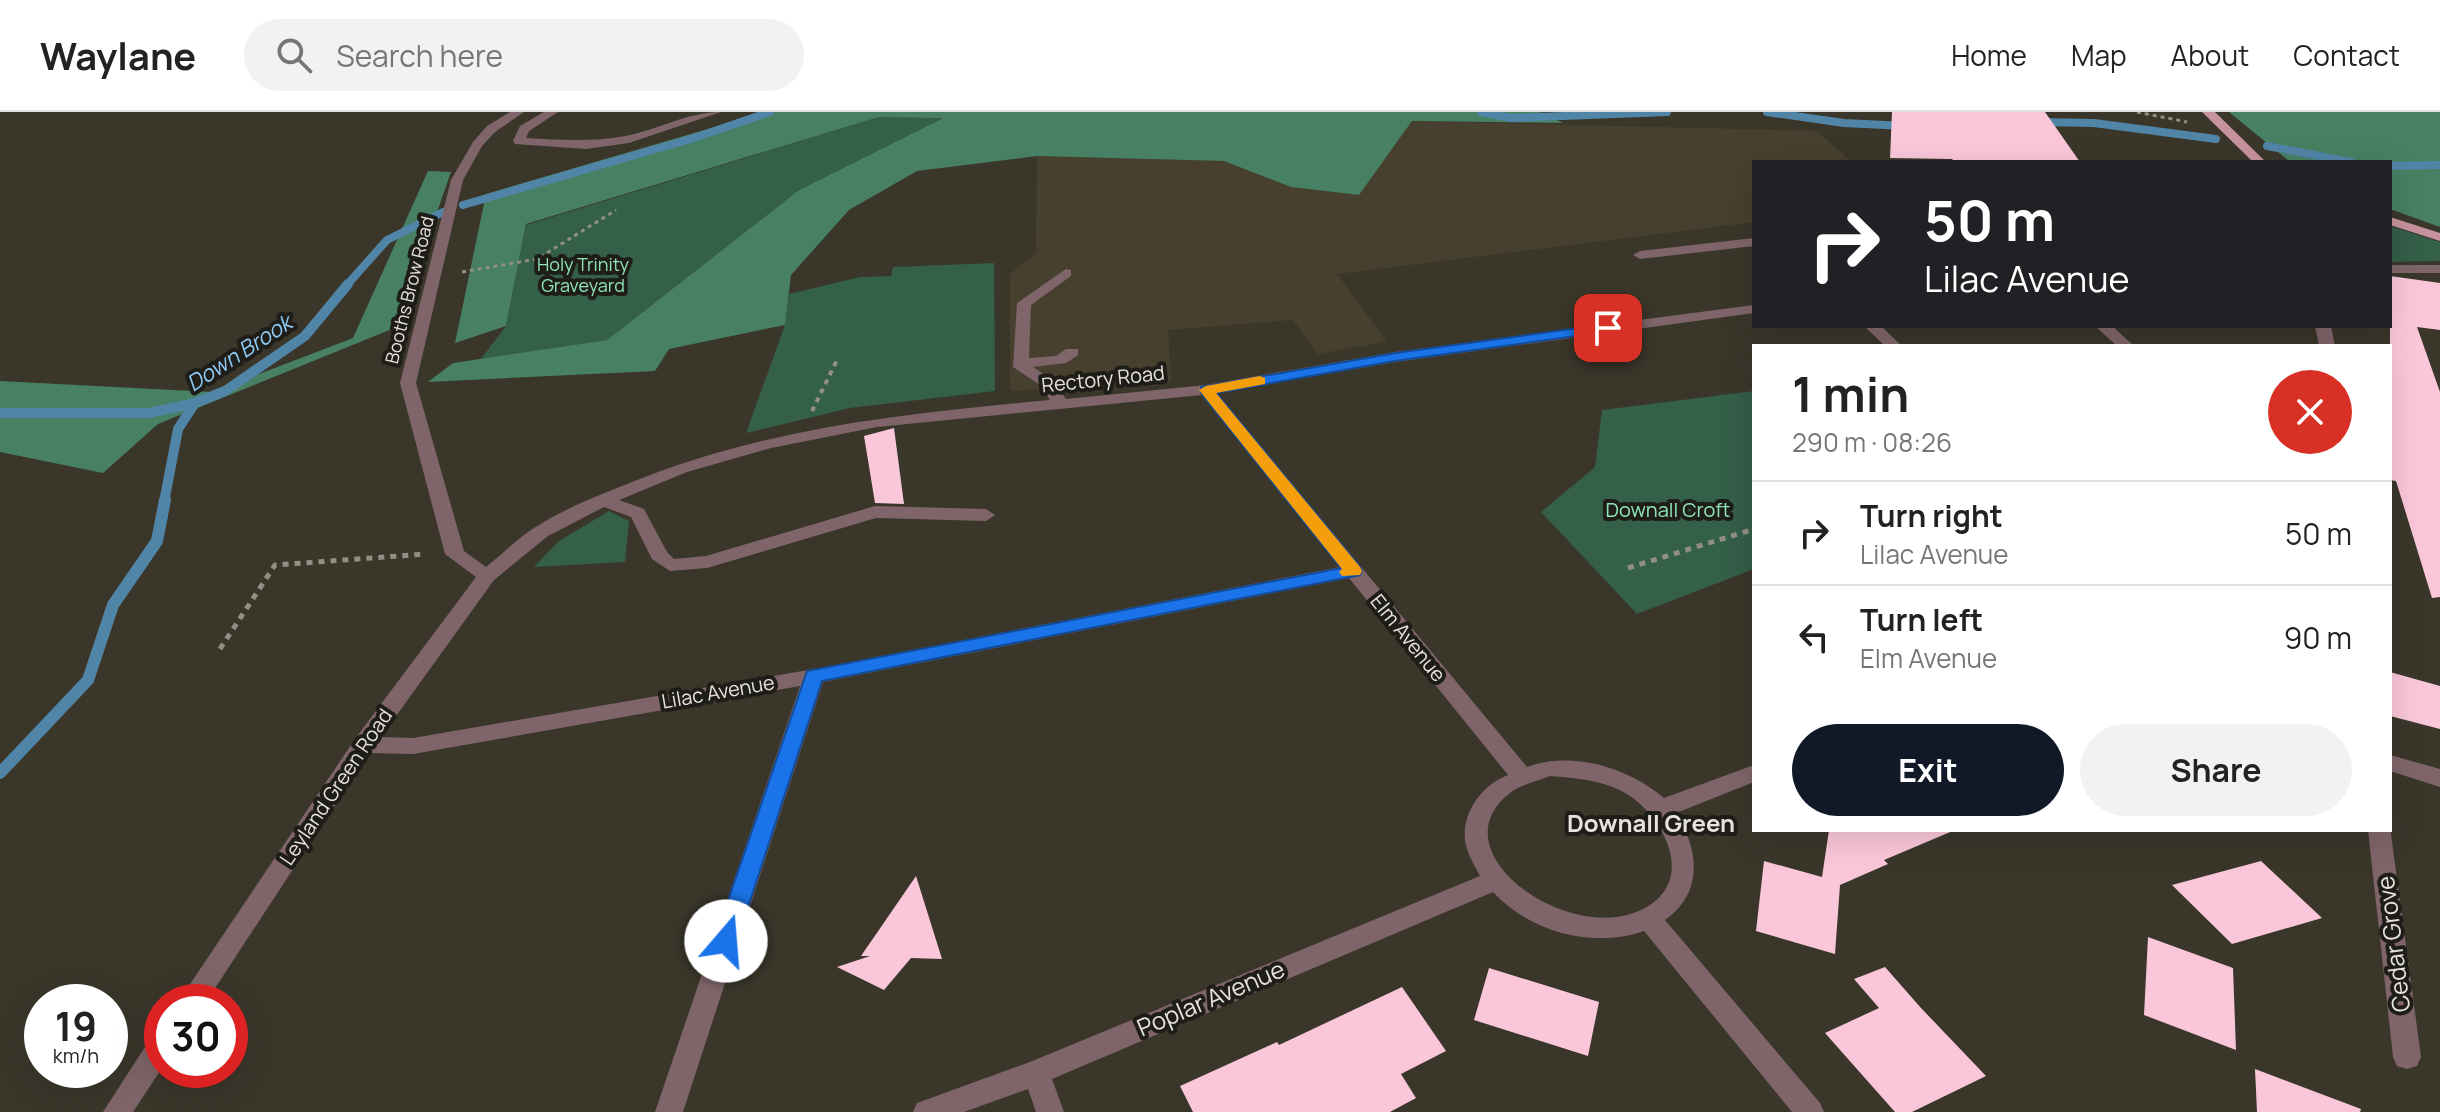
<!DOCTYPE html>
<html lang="en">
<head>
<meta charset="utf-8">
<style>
  :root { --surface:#fff; --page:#f2f2f2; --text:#222; --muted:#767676; --line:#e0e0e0; --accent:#111827 }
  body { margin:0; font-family:Manrope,sans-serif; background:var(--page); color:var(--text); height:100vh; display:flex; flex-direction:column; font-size:30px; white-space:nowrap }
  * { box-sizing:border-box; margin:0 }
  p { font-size:26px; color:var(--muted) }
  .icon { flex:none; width:44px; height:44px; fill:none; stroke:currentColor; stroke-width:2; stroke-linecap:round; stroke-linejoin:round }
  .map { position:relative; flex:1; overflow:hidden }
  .sheet { position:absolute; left:1752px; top:232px; width:640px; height:488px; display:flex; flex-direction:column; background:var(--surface); border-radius:0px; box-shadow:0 8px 32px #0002 }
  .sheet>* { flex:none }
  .banner { position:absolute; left:1752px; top:48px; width:640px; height:168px; border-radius:0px; box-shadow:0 8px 32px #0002; background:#202124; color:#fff; overflow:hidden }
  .speed { position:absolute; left:24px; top:872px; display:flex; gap:16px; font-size:40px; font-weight:700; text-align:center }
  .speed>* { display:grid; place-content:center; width:104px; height:104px; border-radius:50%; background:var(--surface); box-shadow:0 8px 32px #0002; line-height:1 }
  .speed small { font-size:20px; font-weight:400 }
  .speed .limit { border:12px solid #d22; background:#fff; color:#111 }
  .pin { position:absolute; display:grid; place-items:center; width:68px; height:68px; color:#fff; margin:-34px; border-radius:16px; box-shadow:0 4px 12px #0006 }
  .me { position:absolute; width:88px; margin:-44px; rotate:18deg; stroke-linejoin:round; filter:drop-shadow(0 0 6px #0008) }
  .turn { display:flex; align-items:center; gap:28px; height:168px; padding:0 40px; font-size:36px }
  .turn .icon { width:104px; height:104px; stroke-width:2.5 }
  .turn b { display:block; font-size:56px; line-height:68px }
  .round { display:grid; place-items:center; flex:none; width:84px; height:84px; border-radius:42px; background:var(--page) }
  .headline { display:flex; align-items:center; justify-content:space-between; height:136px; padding:0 40px }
  h1 { font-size:48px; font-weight:700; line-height:60px }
  .primary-button { display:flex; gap:16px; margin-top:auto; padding:16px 40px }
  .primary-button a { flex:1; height:92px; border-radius:48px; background:var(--accent); color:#fff; font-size:32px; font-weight:700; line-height:92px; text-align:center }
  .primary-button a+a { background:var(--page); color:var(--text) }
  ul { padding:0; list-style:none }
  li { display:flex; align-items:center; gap:24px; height:104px; padding:0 40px; border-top:2px solid var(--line) }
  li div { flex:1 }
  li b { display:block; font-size:30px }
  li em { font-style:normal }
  header { display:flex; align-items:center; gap:48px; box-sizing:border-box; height:112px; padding:0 40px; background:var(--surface); border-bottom:2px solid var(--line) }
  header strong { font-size:38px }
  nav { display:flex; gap:44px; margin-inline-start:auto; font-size:28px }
  .search { width:560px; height:72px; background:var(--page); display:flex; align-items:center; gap:20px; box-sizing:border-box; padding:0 28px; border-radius:44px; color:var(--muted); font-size:30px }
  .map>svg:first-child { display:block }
</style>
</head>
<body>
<header>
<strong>Waylane</strong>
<div class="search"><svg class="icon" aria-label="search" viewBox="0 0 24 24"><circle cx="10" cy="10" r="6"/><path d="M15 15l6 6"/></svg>Search here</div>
<nav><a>Home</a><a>Map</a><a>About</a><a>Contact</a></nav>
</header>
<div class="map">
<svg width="2440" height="1000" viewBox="0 0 2440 1000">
  <rect width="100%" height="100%" fill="#3a362a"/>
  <path fill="#47402e" d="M 1412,9 L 1817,19 L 1852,50 L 1754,50 L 1754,110 L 1337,162 L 1387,230 L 1317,242 L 1293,208 L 1168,218 L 1171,270 L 1010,279 L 1010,162 L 1036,141 L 1037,44 L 1224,49 L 1291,75 L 1359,83 Z"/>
  <path fill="#345f49" d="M 879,5 L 945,5 L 799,78 L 607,228 L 480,248 L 506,214 L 526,113 Z
    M 2390,114 L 2440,130 L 2440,149 L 2390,150 Z
    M 994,151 L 995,279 L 850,296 L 746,321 L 785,213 L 789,182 L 860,165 L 891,164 L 893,155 Z
    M 1754,279 L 1754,457 L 1637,502 L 1541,400 L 1595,355 L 1602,298 Z
    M 609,399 L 629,409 L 625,450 L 534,455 L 559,429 Z"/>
  <path fill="#478062" d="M 766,0 L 1540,0 L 1563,11 L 1412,9 L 1359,83 L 1291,75 L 1224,49 L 1037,44 L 917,59 L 849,98 L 791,163 L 785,213 L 669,237 L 655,259 L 428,270 L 453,251 L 607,228 L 799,78 L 943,6 L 879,5 L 526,112 L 506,214 L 455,231 L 486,82 Z
    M 2229,0 L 2440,0 L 2440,115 L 2390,97 L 2390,50 L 2290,50 Z
    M 428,59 L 451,60 L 397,215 L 158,312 L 103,361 L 0,340 L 0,269 L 212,280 L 353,226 Z"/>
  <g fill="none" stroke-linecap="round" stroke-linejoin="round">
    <path stroke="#5185a7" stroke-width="8" d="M 1481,0 L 1511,6 L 1667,0
      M 1767,0 L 1844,11 L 1906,14
      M 2037,10 L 2094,11 L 2216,27
      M 2267,34 L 2351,50
      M 2390,54 L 2440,53
      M 463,93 L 694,26 L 770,0
      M 346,174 L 387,128 L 443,100"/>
    <path stroke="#5185a7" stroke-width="10" d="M 0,301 L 149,301 L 195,291
      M 164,390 L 178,317 L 195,291 L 225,279 L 305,224 L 348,172"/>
    <path stroke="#5185a7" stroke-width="12" d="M 0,661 L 88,568 L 113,493 L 157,429 L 165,388"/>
  </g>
  <path fill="#f9c7d9" d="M 1892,0 L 2045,0 L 2080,50 L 1955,50 L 1952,47 L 1890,46 Z
    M 2390,164 L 2440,171 L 2440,218 L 2417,215 L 2440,280 L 2440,485 L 2432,486 L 2396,369 L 2390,368 Z
    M 894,316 L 904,392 L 875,391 L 864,324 Z
    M 2390,560 L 2440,574 L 2440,617 L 2390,604 Z
    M 1829,718 L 1955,718 L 1884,748 L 1888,752 L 1840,773 L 1835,842 L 1756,819 L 1764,749 L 1822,765 Z
    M 2261,749 L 2322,806 L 2232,832 L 2172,773 Z
    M 916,764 L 942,847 L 911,846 L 884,878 L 837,855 L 870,844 L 861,844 Z
    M 2148,825 L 2233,856 L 2236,938 L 2144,903 Z
    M 1885,855 L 1921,896 L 1986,964 L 1912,1000 L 1895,1000 L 1825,921 L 1879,896 L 1854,867 Z
    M 1489,856 L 1599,890 L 1588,944 L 1474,908 Z
    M 1402,875 L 1446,939 L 1401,962 L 1416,986 L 1390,1000 L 1193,1000 L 1180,974 L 1277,930 L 1279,933 Z
    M 2255,957 L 2361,997 L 2360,1000 L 2257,1000 Z"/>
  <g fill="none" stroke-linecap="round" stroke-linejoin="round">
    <path stroke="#928f85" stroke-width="3" stroke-dasharray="4 4" stroke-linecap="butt" d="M 2137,0 L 2187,10
      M 462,160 L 537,147 L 616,98"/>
    <path stroke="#928f85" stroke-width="4" stroke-dasharray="5 5" stroke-linecap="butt" d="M 812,299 L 838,246"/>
    <path stroke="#928f85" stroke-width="5" stroke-dasharray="6 6" stroke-linecap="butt" d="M 1628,456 L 1754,417
      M 220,537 L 275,453 L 426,442"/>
    <path fill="#7f656a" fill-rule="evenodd" d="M 510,0 L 524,0 L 495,20 L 482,34 L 463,68 L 416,271 L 464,439 L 486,455 C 502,442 517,427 534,416 C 562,398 596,384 627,372 C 767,315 903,302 1050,288 L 1040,273 L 1013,255 L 1017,191 L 1066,157 L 1071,158 L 1071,164 L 1031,193 L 1029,246 L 1056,244 L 1066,237 L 1078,237 L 1078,243 L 1066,251 L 1033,255 L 1051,267 L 1066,287 L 1206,273 L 1395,240 L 1754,193 L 1754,201 L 1395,250 L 1217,281 L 1527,655 C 1572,638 1629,656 1664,686 L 1754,653 L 1754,670 L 1676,701 C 1699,738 1704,780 1665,808 L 1820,991 L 1824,1000 L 1792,1000 L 1644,819 C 1592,837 1530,820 1493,780 L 1052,967 L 1064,1000 L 1036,1000 L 1028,977 L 964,1000 L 913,1000 L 917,991 L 1030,950 L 1480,764 C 1475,754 1466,740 1465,728 C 1462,700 1482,673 1508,663 L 1349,466 L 823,570 L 683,1000 L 655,1000 L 800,574 L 413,642 L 369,641 L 206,890 L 178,890 L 355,627 L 476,465 L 445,442 L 400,271 L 451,68 L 473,30 L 487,14 ZM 1202,283 L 1340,455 L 814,557 L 413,626 L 381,625 L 494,468 L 548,424 L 604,395 L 631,405 L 652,447 L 670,459 L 707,456 L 876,406 L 986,409 L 995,403 L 986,397 L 875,394 L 706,444 L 674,447 L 667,440 L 644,397 L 619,388 L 687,360 L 771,336 L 877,315 ZM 1550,664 C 1576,666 1603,668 1627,682 C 1662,704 1695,763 1650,793 C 1578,841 1432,741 1510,681 C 1520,673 1538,669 1550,664 Z
      M 544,0 L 558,0 L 529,19 L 526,26 C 560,28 592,30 625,24 C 658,18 687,0 721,0 L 629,31 L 586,37 L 515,32 L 513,29 L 520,14 Z
      M 1754,126 L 1754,134 L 1640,147 L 1633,143 L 1640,139 Z
      M 2390,153 L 2440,153 L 2440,161 L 2390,161 Z
      M 1864,214 L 1881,214 L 1902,234 L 1885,234 Z
      M 2095,214 L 2112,214 L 2134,234 L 2117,234 Z
      M 2315,214 L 2331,214 L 2335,234 L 2319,234 Z
      M 2390,643 L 2440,657 L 2440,675 L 2390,659 Z
      M 2390,715 L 2421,945 L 2417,954 L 2407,957 L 2397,954 L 2393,945 L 2368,718 L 2390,718 Z
      M 162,921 L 162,956 L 133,1000 L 103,1000 L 152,924 Z"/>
    <path fill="#c6929d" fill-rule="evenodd" d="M 2202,0 L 2215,0 L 2266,50 L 2253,50 Z
      M 2390,105 L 2440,121 L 2440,129 L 2390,113 Z"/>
  </g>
  <path fill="#1a73e8" stroke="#114b97" stroke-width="2" d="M 1608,212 L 1613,213 L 1613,219 L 1395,249 L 1216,281 L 1360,455 L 1362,459 L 1360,463 L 822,569 L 737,829 L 734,836 L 726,839 L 717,836 L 714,829 L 807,559 L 1341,456 L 1201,281 L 1201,275 L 1395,241 Z"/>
  <path fill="#f59e0b" d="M 1260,264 L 1265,266 L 1265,272 L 1216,281 L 1360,455 L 1362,459 L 1360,463 L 1342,464 L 1339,460 L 1342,457 L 1199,278 L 1206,274 Z"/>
  <g text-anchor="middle" stroke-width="8" stroke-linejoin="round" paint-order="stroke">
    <g font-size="18" fill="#8fe5b7" stroke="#1f1d18">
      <text x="583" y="159">Holy Trinity<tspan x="583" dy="21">Graveyard</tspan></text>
    </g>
    <g font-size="18" fill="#e6e3dc" stroke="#1f1d18">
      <text transform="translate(410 178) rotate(-76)" y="6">Booths Brow Road</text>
    </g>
    <g font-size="20" fill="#e6e3dc" stroke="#1f1d18">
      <text transform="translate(1103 267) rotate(-6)" y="7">Rectory Road</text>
      <text transform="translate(1408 526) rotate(51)" y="7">Elm Avenue</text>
      <text transform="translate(718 580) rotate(-10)" y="7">Lilac Avenue</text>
      <text transform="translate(336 675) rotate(-56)" y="7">Leyland Green Road</text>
    </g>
    <g font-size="20" fill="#8fe5b7" stroke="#1f1d18">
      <text x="1668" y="405">Downall Croft</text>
    </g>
    <g font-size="22" font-style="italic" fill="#8ecaf3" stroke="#1f1d18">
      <text transform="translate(239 241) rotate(-33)" y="8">Down Brook</text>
    </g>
    <g font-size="24" font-weight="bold" fill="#e6e3dc" stroke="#1f1d18">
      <text x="1651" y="720">Downall Green</text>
    </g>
    <g font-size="24" fill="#e6e3dc" stroke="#1f1d18">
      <text transform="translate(2394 832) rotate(-97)" y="8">Cedar Grove</text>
      <text transform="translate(1211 887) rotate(-23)" y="8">Poplar Avenue</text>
    </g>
  </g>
</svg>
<div class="speed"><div>19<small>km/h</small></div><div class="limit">30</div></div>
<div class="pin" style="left:1608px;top:216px;background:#d93025"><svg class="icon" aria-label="arrive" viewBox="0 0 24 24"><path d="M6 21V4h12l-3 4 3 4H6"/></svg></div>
<svg class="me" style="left:726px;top:829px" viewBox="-20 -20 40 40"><circle r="19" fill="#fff"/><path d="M0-13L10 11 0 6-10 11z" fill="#1a73e8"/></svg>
<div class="banner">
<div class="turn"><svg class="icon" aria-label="right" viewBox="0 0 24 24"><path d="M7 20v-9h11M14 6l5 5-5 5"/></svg><div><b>50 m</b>Lilac Avenue</div></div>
</div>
<section class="sheet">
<div class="headline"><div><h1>1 min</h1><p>290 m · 08:26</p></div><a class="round" style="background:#d93025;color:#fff"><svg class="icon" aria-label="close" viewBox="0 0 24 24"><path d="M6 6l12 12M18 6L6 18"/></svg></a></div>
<ul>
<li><svg class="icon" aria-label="right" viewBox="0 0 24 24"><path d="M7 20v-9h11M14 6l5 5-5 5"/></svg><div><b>Turn right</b><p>Lilac Avenue</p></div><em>50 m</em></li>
<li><svg class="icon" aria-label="left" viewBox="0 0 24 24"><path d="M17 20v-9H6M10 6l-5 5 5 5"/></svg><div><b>Turn left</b><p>Elm Avenue</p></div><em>90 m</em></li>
</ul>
<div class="primary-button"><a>Exit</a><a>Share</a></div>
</section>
</div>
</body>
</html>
